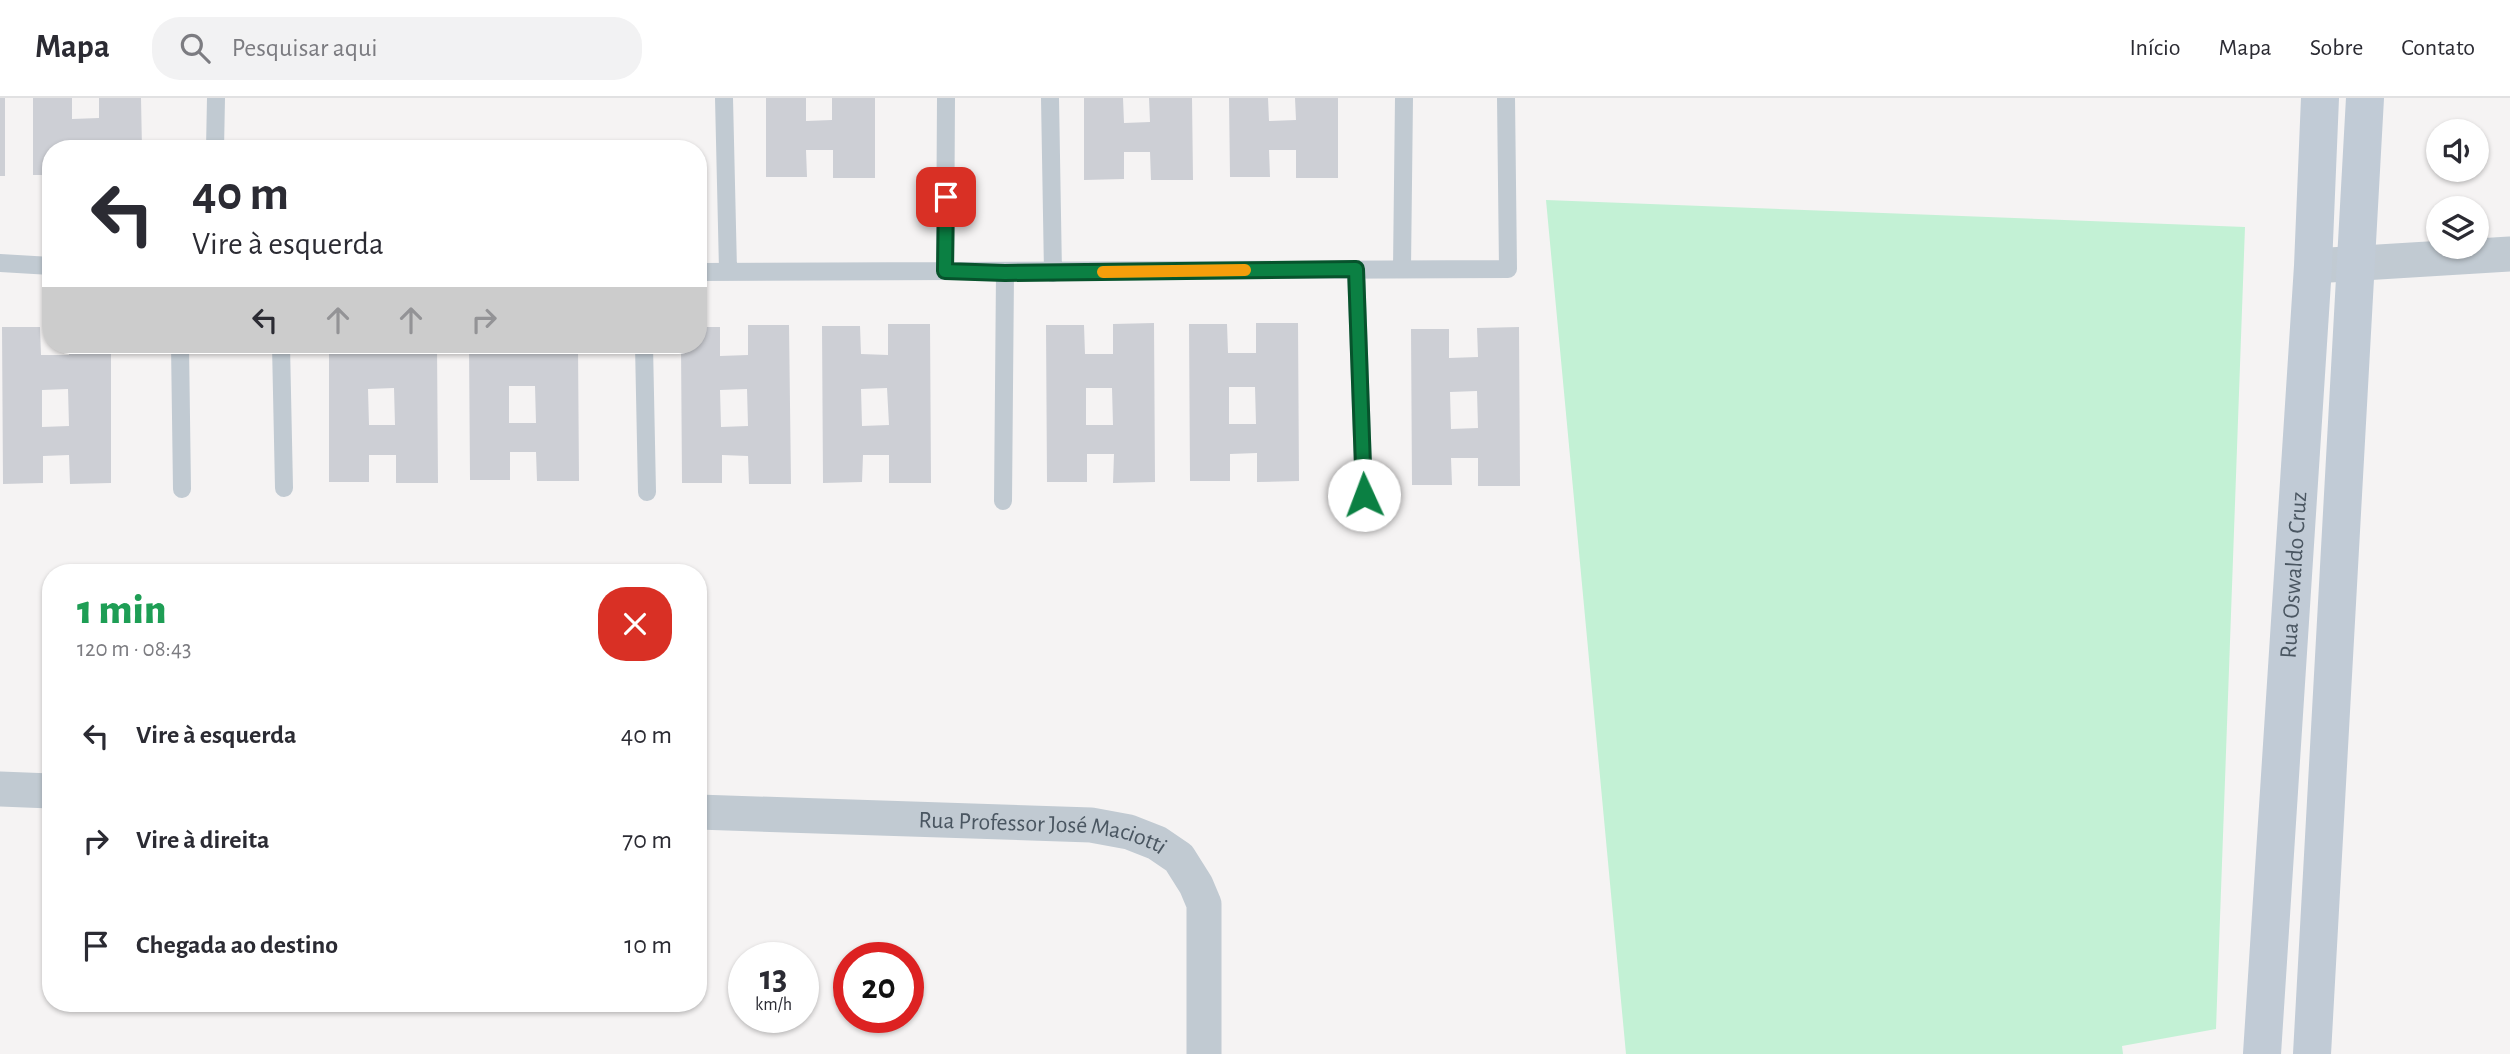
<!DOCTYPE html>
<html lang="pt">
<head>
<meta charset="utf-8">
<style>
  :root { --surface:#fff; --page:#f2f2f3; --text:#2b2b33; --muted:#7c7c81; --line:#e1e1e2 }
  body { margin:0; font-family:"Alegreya Sans",sans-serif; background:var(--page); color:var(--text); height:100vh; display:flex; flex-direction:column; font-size:26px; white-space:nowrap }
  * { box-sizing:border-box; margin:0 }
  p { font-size:23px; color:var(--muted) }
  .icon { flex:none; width:38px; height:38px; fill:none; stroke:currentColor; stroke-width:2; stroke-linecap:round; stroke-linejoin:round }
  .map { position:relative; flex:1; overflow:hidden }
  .sheet { position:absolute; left:42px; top:466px; width:665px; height:448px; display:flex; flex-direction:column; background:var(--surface); border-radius:28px; box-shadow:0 2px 5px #0004 }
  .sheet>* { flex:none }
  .guide { position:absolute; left:42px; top:42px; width:665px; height:214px; border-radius:28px; box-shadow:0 2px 5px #0004; background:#fff; color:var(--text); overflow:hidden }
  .tools { position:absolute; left:2426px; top:21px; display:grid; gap:14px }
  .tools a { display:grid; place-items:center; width:63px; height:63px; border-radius:50%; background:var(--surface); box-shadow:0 2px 5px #0004; font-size:35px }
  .speed { position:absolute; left:728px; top:844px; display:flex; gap:14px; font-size:35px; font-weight:700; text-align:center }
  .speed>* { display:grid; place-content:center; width:91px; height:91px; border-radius:50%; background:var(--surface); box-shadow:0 2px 5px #0004; line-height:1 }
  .speed small { font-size:18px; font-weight:400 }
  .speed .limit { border:10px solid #d22; background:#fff; color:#111 }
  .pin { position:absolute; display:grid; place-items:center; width:60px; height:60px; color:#fff; margin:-30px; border-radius:14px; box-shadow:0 4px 10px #0006 }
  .me { position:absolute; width:77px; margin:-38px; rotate:358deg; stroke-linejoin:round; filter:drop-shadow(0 0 5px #0008) }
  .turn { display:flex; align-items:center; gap:24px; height:147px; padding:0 35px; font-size:32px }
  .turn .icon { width:91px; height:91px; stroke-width:2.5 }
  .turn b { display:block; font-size:49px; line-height:60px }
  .lanes { display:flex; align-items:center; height:66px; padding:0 35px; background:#0003; justify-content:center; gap:35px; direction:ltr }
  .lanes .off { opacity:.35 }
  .round { display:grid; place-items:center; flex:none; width:74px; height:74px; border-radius:28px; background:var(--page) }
  .overview { display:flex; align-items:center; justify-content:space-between; height:119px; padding:0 35px }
  h1 { font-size:42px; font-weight:800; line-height:52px; color:#1e9e55 }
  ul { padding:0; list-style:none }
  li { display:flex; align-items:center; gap:21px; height:105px; padding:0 35px }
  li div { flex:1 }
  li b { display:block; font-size:26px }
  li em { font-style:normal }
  header { display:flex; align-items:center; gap:42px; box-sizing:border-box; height:98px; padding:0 35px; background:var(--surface); border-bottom:2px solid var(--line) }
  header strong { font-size:33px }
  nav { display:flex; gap:38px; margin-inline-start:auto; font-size:24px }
  .search { width:490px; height:63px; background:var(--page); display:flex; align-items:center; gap:18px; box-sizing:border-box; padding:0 24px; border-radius:28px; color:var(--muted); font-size:26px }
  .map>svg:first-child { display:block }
</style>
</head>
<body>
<header>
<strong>Mapa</strong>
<div class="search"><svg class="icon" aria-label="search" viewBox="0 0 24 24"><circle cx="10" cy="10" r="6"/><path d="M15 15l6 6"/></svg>Pesquisar aqui</div>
<nav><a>Início</a><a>Mapa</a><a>Sobre</a><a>Contato</a></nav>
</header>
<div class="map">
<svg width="2510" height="956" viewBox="0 0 2510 956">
  <rect width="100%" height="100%" fill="#f5f3f3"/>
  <path fill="#c3f1d5" d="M 1546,102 L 2245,129 L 2216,931 L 2122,948 L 2123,956 L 1626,956 Z"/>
  <path fill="#cdcfd5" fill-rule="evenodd" d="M 0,0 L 5,0 L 5,78 L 0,78 Z
    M 33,0 L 72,0 L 72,21 L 99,20 L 99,0 L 141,0 L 142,51 L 51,51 L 51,77 L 33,77 Z
    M 766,0 L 806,0 L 806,23 L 832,22 L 832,0 L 875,0 L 875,80 L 833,80 L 833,52 L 806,52 L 807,79 L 766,79 Z
    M 1084,0 L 1123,0 L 1124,25 L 1150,24 L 1149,0 L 1192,0 L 1193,82 L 1151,82 L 1150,54 L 1124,54 L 1124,81 L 1084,82 Z
    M 1229,0 L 1268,0 L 1269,23 L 1296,22 L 1295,0 L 1338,0 L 1338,80 L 1296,80 L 1296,52 L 1269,52 L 1270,79 L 1230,79 Z
    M 1154,225 L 1155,384 L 1113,385 L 1114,356 L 1087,356 L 1087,384 L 1047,384 L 1046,227 L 1084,227 L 1085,256 L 1113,256 L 1113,226 ZM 1086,290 L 1112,290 L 1113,327 L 1086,327 Z
    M 1256,225 L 1298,225 L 1299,383 L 1257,384 L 1257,355 L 1230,356 L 1230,383 L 1190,383 L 1189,226 L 1227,226 L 1228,255 L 1256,255 ZM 1229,289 L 1255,289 L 1256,326 L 1229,326 Z
    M 888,226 L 930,226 L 931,385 L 889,385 L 889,357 L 863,357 L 862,384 L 823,385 L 822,228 L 860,228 L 861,256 L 888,257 ZM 887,290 L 889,327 L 862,328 L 861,291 Z
    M 748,227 L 789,227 L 791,386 L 749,386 L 748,358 L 722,357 L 722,385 L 682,385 L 681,247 L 698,247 L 698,229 L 720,229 L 720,258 L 748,257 ZM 747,291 L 748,328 L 721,329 L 720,292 Z
    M 2,229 L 40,229 L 41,257 L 69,257 L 69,247 L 111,247 L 111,385 L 70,386 L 69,357 L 43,358 L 43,385 L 3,386 ZM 68,291 L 69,328 L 42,329 L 42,292 Z
    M 1519,229 L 1520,388 L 1478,388 L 1478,360 L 1451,360 L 1452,387 L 1412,387 L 1411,231 L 1449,231 L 1449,260 L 1478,259 L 1477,230 ZM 1477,293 L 1478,330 L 1451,331 L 1450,294 Z
    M 329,247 L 367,247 L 367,256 L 395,256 L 395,247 L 437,247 L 438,385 L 396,385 L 396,357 L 369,357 L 369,384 L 329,384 ZM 394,290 L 395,327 L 369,327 L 368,291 Z
    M 469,247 L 508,247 L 508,254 L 537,254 L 536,247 L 578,247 L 579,383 L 537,383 L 536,354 L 510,354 L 510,382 L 470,382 ZM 509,288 L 535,288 L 536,325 L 509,325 Z"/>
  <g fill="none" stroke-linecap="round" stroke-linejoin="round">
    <path stroke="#c1cad2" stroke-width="18" d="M 724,0 L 728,172
      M 1050,0 L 1053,175
      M 215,51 L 216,0
      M 0,165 L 51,168
      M 1402,170 L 1404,0
      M 1356,171 L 1364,397
      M 945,173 L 946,0
      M 698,174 L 1508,171 L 1506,0
      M 180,247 L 182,391
      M 281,247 L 284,390
      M 644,247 L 647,394
      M 1003,403 L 1005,175"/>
    <g stroke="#c1cad2" stroke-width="35">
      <path d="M 2313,168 L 2510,156"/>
      <path d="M 0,691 L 51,693"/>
      <path id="s1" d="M 698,714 L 1091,727 L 1129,734 L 1157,745 L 1179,760 L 1196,787 L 1204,806 L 1204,956"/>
    </g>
    <g stroke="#c1cbd6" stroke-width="38">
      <path id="s2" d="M 2262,956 L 2313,168 L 2320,0"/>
      <path d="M 2312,956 L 2365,0"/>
    </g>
  </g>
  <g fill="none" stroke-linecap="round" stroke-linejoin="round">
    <g stroke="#07532c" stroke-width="18">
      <path id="route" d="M 946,99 L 945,173 L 1005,175 L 1356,171 L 1364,397"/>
    </g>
    <use href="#route" stroke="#0b8043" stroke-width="12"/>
    <path stroke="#f59e0b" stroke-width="12" d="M 1103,174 L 1245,172"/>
  </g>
  <g text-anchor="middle" stroke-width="5" stroke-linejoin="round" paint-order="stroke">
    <g font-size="24" fill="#4a5661" stroke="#fff">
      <text dy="8" stroke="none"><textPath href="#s2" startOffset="480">Rua Oswaldo Cruz</textPath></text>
      <text dy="8" stroke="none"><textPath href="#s1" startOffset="346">Rua Professor José Maciotti</textPath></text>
    </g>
  </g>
</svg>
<div class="tools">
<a><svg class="icon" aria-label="sound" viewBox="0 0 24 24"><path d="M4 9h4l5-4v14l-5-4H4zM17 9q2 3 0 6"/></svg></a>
<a><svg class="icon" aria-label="layers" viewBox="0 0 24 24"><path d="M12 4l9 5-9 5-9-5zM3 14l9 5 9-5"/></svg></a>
</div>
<div class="speed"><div>13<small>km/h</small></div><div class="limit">20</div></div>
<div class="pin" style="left:946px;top:99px;background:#d93025"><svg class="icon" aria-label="arrive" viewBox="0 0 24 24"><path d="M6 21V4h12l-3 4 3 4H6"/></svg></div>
<svg class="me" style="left:1364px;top:397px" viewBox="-20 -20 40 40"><circle r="19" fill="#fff"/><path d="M0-13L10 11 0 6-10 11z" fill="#0b8043"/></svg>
<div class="guide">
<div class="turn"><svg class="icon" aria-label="left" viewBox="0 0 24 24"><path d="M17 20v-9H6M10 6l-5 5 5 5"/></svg><div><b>40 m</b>Vire à esquerda</div></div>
<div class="lanes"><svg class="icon" aria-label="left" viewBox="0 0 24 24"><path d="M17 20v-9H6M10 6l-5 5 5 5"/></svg><svg class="icon off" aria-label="ahead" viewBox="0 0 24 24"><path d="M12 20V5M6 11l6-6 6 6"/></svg><svg class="icon off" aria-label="ahead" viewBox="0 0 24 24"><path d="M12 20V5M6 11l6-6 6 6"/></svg><svg class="icon off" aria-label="right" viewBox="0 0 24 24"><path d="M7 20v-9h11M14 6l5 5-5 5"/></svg></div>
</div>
<section class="sheet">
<div class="overview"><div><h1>1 min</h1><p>120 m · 08:43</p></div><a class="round" style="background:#d93025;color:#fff"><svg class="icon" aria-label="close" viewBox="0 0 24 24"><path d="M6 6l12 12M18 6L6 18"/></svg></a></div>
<ul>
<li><svg class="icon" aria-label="left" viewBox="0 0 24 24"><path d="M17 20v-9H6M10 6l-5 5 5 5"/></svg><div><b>Vire à esquerda</b></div><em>40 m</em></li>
<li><svg class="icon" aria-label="right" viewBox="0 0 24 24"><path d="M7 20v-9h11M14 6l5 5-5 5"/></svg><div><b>Vire à direita</b></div><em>70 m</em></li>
<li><svg class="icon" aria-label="arrive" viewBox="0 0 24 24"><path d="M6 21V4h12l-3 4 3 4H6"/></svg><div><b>Chegada ao destino</b></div><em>10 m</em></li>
</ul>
</section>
</div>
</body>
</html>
